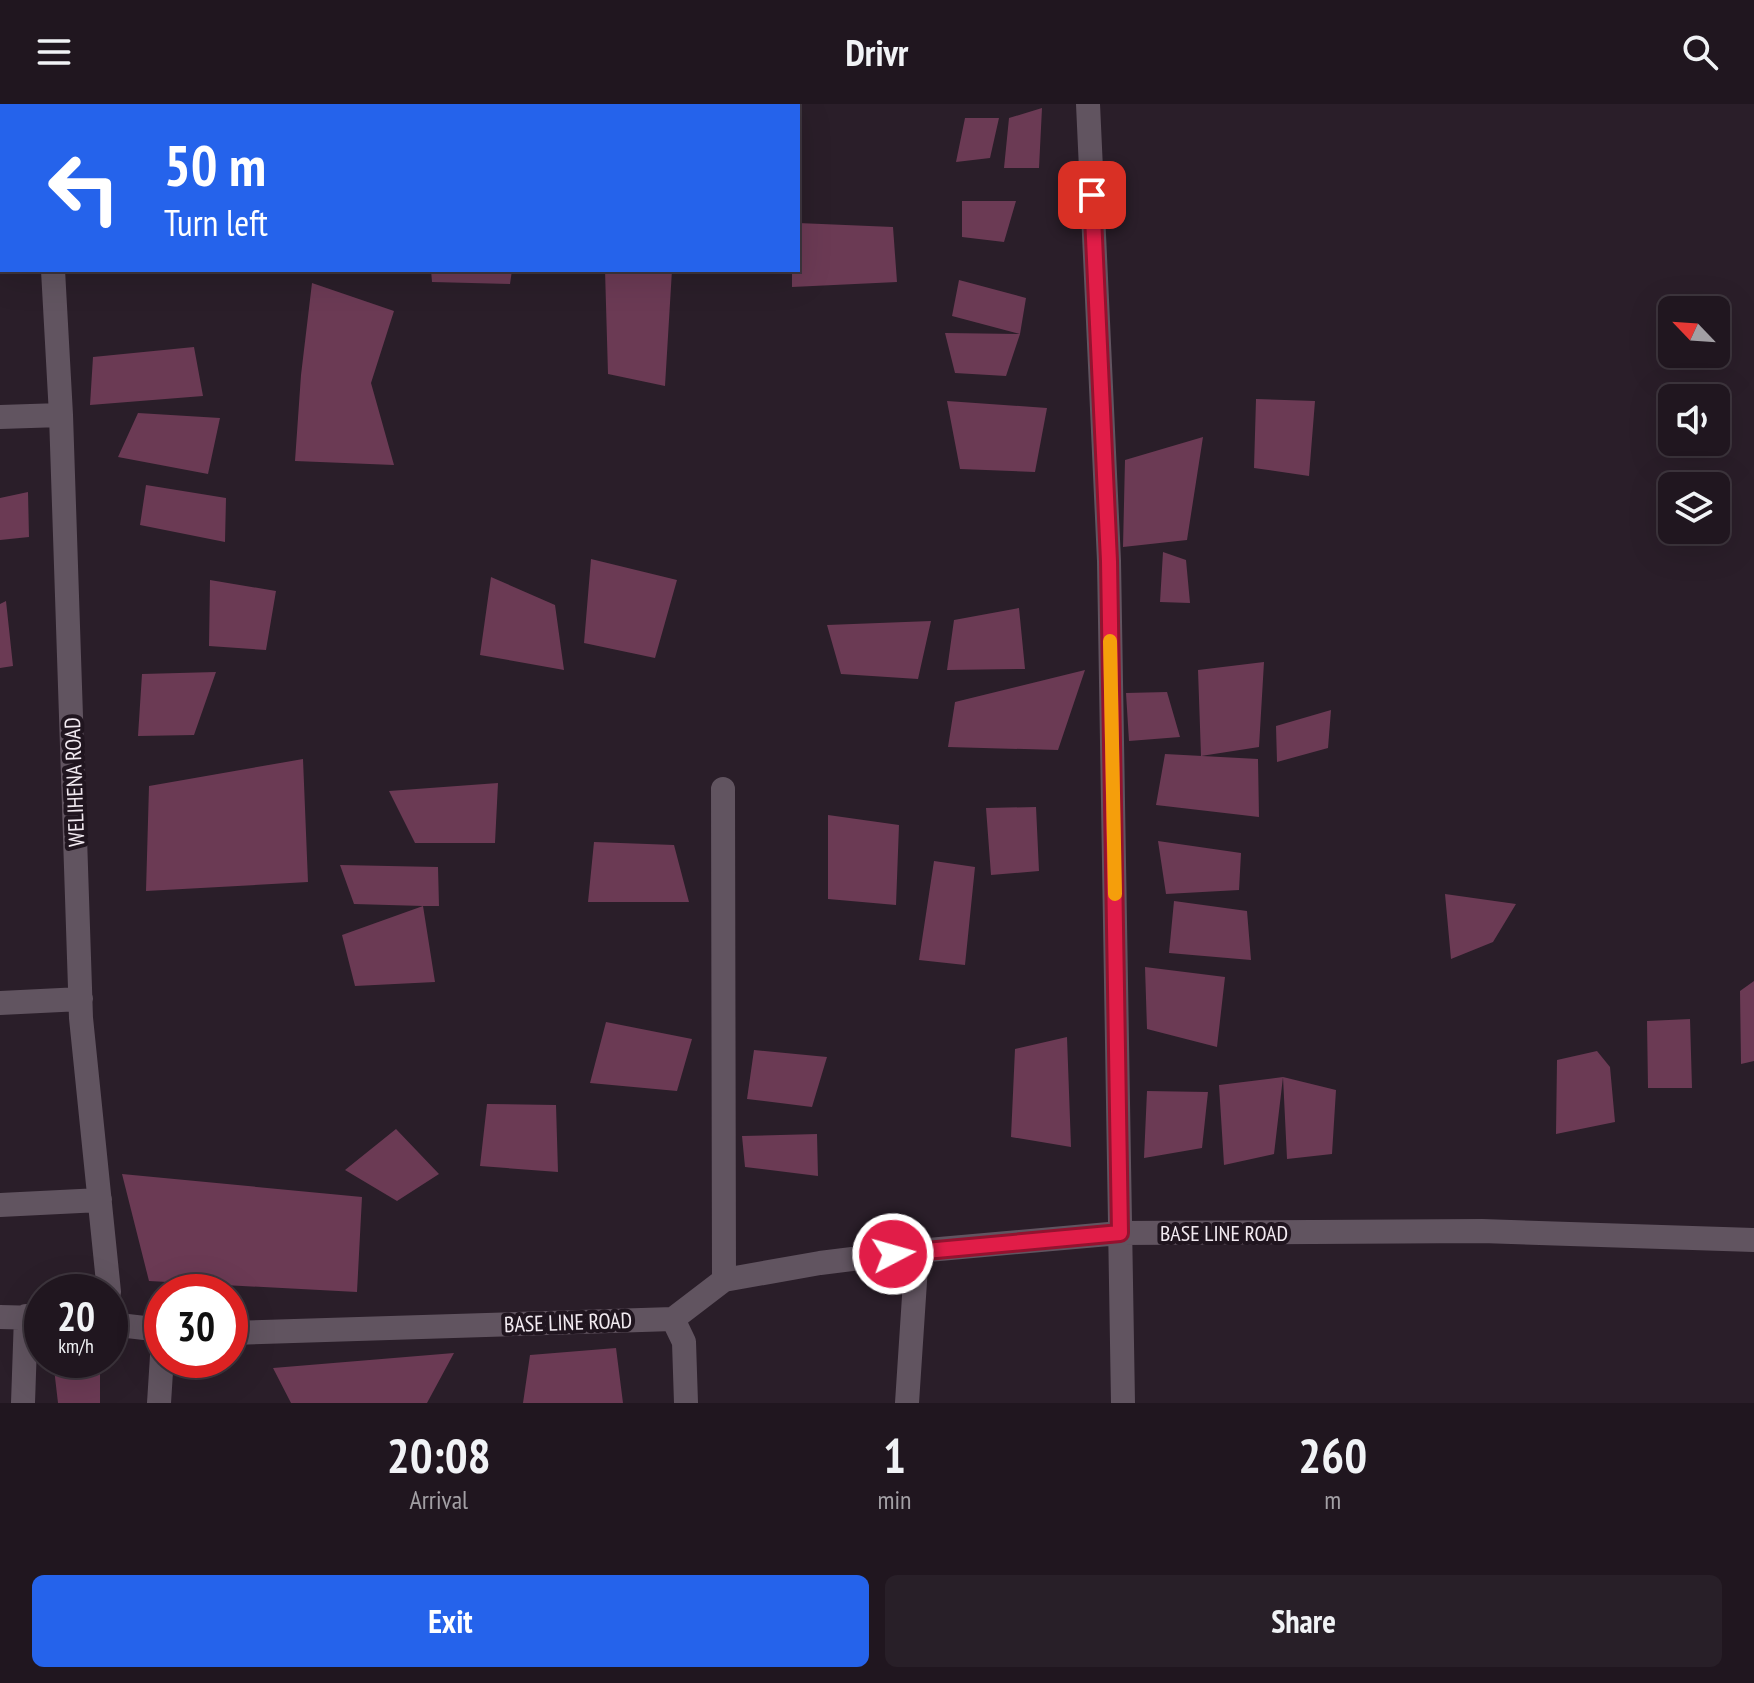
<!DOCTYPE html>
<html lang="en">
<head>
<meta charset="utf-8">
<style>
  :root { --surface:#20161f; --page:#281f28; --text:#f1f3f6; --muted:#a29fa4; --line:#3d353d; --accent:#2563eb }
  body { margin:0; font-family:"PT Sans Narrow",sans-serif; background:var(--page); color:var(--text); height:100vh; display:flex; flex-direction:column; font-size:30px; white-space:nowrap }
  * { box-sizing:border-box; margin:0 }
  p { font-size:26px; color:var(--muted) }
  .icon { flex:none; width:44px; height:44px; fill:none; stroke:currentColor; stroke-width:2; stroke-linecap:round; stroke-linejoin:round }
  .map { position:relative; height:1299px; overflow:hidden }
  .drawer { display:flex; flex-direction:column; background:var(--surface); flex:1 }
  .drawer>* { flex:none }
  .top-card { position:absolute; left:0px; top:0px; width:800px; height:168px; box-shadow:0 8px 32px #0002,0 0 0 2px var(--line); background:#2563eb; color:#fff; overflow:hidden }
  .needle { width:52px; rotate:295deg }
  .tools { position:absolute; left:1658px; top:192px; display:grid; gap:16px }
  .tools a { display:grid; place-items:center; width:72px; height:72px; border-radius:12px; background:var(--surface); box-shadow:0 8px 32px #0002,0 0 0 2px var(--line); font-size:40px }
  .speed { position:absolute; left:24px; top:1170px; display:flex; gap:16px; font-size:40px; font-weight:700; text-align:center }
  .speed>* { display:grid; place-content:center; width:104px; height:104px; border-radius:50%; background:var(--surface); box-shadow:0 8px 32px #0002,0 0 0 2px var(--line); line-height:1 }
  .speed small { font-size:20px; font-weight:400 }
  .speed .limit { border:12px solid #d22; background:#fff; color:#111 }
  .pin { position:absolute; display:grid; place-items:center; width:68px; height:68px; color:#fff; margin:-34px; border-radius:16px; box-shadow:0 4px 12px #0006 }
  .me { position:absolute; width:88px; margin:-44px; rotate:84deg; stroke-linejoin:round; filter:drop-shadow(0 0 6px #0008) }
  .turn { display:flex; align-items:center; gap:28px; height:168px; padding:0 32px; font-size:36px }
  .turn .icon { width:104px; height:104px; stroke-width:2.5 }
  .turn b { display:block; font-size:56px; line-height:68px }
  .eta { display:flex; justify-content:space-evenly; align-items:center; height:136px; text-align:center }
  .eta b { font-size:48px; font-weight:700; line-height:56px }
  .action { display:flex; gap:16px; margin-top:auto; padding:16px 32px }
  .action a { flex:1; height:92px; border-radius:12px; background:var(--accent); color:#fff; font-size:32px; font-weight:700; line-height:92px; text-align:center }
  .action a+a { background:var(--page); color:var(--text) }
  header { display:flex; justify-content:space-between; align-items:center; height:104px; padding:0 32px; background:var(--surface); font-size:36px; font-weight:700 }
  .map>svg:first-child { display:block }
</style>
</head>
<body>
<header><svg class="icon" aria-label="menu" viewBox="0 0 24 24"><path d="M4 6h16M4 12h16M4 18h16"/></svg>Drivr<svg class="icon" aria-label="search" viewBox="0 0 24 24"><circle cx="10" cy="10" r="6"/><path d="M15 15l6 6"/></svg></header>
<div class="map">
<svg width="1754" height="1299" viewBox="0 0 1754 1299">
  <rect width="100%" height="100%" fill="#2a1e29"/>
  <path fill="#6b3a54" d="M 1042,4 L 1039,64 L 1004,64 L 1009,14 Z
    M 965,14 L 999,14 L 990,54 L 956,58 Z
    M 962,97 L 1016,97 L 1004,138 L 962,133 Z
    M 798,119 L 893,123 L 897,178 L 792,183 L 792,166 L 798,166 Z
    M 431,166 L 512,166 L 510,180 L 432,178 Z
    M 605,166 L 672,166 L 665,282 L 608,270 Z
    M 959,176 L 1026,194 L 1020,230 L 1006,272 L 955,269 L 945,229 L 1020,230 L 952,212 Z
    M 312,179 L 394,207 L 371,279 L 394,361 L 295,357 L 301,271 Z
    M 194,243 L 203,292 L 90,301 L 93,253 Z
    M 1256,295 L 1315,297 L 1309,372 L 1254,364 Z
    M 947,297 L 1047,304 L 1035,368 L 960,365 Z
    M 138,309 L 220,314 L 208,370 L 118,353 Z
    M 1203,333 L 1187,436 L 1123,443 L 1125,356 Z
    M 146,381 L 226,394 L 225,438 L 140,421 Z
    M 28,388 L 29,433 L 0,436 L 0,394 Z
    M 1163,448 L 1186,456 L 1190,499 L 1160,498 Z
    M 591,455 L 677,476 L 655,554 L 584,539 Z
    M 491,473 L 555,501 L 564,566 L 480,551 Z
    M 210,476 L 276,487 L 266,546 L 209,542 Z
    M 6,497 L 13,562 L 0,564 L 0,500 Z
    M 1019,504 L 1025,565 L 947,566 L 954,516 Z
    M 931,517 L 918,575 L 841,570 L 827,521 Z
    M 1264,558 L 1259,643 L 1201,652 L 1198,566 Z
    M 1085,566 L 1058,646 L 948,643 L 955,598 Z
    M 216,568 L 194,631 L 138,632 L 142,570 Z
    M 1167,588 L 1180,633 L 1129,637 L 1126,589 Z
    M 1331,606 L 1328,644 L 1277,658 L 1276,622 Z
    M 1165,650 L 1258,655 L 1259,713 L 1156,701 Z
    M 303,655 L 308,778 L 146,787 L 149,682 Z
    M 498,679 L 495,739 L 415,739 L 389,687 Z
    M 1036,703 L 1039,767 L 991,771 L 986,704 Z
    M 828,711 L 899,721 L 896,801 L 828,795 Z
    M 1158,737 L 1241,749 L 1239,786 L 1166,790 Z
    M 594,738 L 674,741 L 689,798 L 588,798 Z
    M 934,757 L 975,763 L 965,861 L 919,856 Z
    M 340,761 L 438,763 L 439,802 L 423,802 L 435,878 L 355,882 L 342,831 L 423,802 L 354,800 Z
    M 1445,790 L 1516,800 L 1493,838 L 1451,855 Z
    M 1174,797 L 1247,807 L 1251,856 L 1169,849 Z
    M 1145,863 L 1225,873 L 1217,943 L 1147,925 Z
    M 1754,877 L 1754,957 L 1741,960 L 1740,887 Z
    M 1690,915 L 1692,984 L 1648,984 L 1647,917 Z
    M 606,918 L 692,935 L 677,987 L 590,979 Z
    M 1067,933 L 1071,1043 L 1011,1033 L 1015,945 Z
    M 754,946 L 827,953 L 812,1003 L 747,995 Z
    M 1597,947 L 1610,963 L 1615,1018 L 1556,1030 L 1557,956 Z
    M 1283,973 L 1336,986 L 1332,1050 L 1287,1055 Z
    M 1283,973 L 1274,1050 L 1224,1061 L 1219,981 Z
    M 1147,987 L 1208,988 L 1202,1044 L 1144,1054 Z
    M 487,1000 L 556,1001 L 558,1068 L 480,1062 Z
    M 396,1025 L 439,1070 L 397,1097 L 345,1066 Z
    M 817,1030 L 818,1072 L 745,1063 L 742,1032 Z
    M 122,1070 L 362,1093 L 357,1188 L 149,1177 Z
    M 616,1244 L 623,1299 L 523,1299 L 530,1251 Z
    M 454,1249 L 427,1299 L 291,1299 L 273,1264 Z
    M 53,1256 L 70,1256 L 100,1265 L 100,1299 L 58,1299 Z"/>
  <g fill="none" stroke-linecap="round" stroke-linejoin="round">
    <path stroke="#615460" stroke-width="24" d="M 45,0 L 45,2
      M 1088,0 L 1109,457 L 1123,1299
      M 53,166 L 61,311 L 81,914 L 109,1188
      M 0,313 L 61,311
      M 723,685 L 724,1176
      M 0,899 L 81,895
      M 0,1101 L 100,1096
      M 0,1213 L 40,1214
      M 673,1215 L 684,1238 L 686,1299
      M 110,1220 L 162,1226
      M 230,1229 L 673,1215 L 724,1176 L 820,1159 L 917,1147 L 1120,1129 L 1482,1127 L 1754,1136
      M 23,1299 L 26,1212
      M 159,1299 L 162,1252
      M 907,1299 L 917,1147"/>
  </g>
  <g fill="none" stroke-linecap="round" stroke-linejoin="round">
    <g stroke="#92132f" stroke-width="20">
      <path id="route" d="M 893,1150 L 1120,1129 L 1109,457 L 1092,91"/>
    </g>
    <use href="#route" stroke="#e11d48" stroke-width="14"/>
    <path stroke="#f59e0b" stroke-width="14" d="M 1110,537 L 1115,790"/>
  </g>
  <g text-anchor="middle" stroke-width="8" stroke-linejoin="round" paint-order="stroke">
    <g font-size="22" fill="#f2eaf1" stroke="#20151f">
      <text transform="translate(74 678) rotate(-92)" y="8">WELIHENA ROAD</text>
      <text x="1224" y="1137">BASE LINE ROAD</text>
      <text transform="translate(568 1218) rotate(-2)" y="8">BASE LINE ROAD</text>
    </g>
  </g>
</svg>
<div class="tools">
<a><svg class="needle" viewBox="-14 -14 28 28"><path d="M0-13l5 13h-10z" fill="#e53935"/><path d="M0 13l5-13h-10z" fill="#a29fa4"/></svg></a>
<a><svg class="icon" aria-label="sound" viewBox="0 0 24 24"><path d="M4 9h4l5-4v14l-5-4H4zM17 9q2 3 0 6"/></svg></a>
<a><svg class="icon" aria-label="layers" viewBox="0 0 24 24"><path d="M12 4l9 5-9 5-9-5zM3 14l9 5 9-5"/></svg></a>
</div>
<div class="speed"><div>20<small>km/h</small></div><div class="limit">30</div></div>
<div class="pin" style="left:1092px;top:91px;background:#d93025"><svg class="icon" aria-label="arrive" viewBox="0 0 24 24"><path d="M6 21V4h12l-3 4 3 4H6"/></svg></div>
<svg class="me" style="left:893px;top:1150px" viewBox="-20 -20 40 40"><circle r="17" fill="#e11d48" stroke="#fff" stroke-width="3"/><path d="M0-11L8 9 0 5-8 9z" fill="#fff"/></svg>
<div class="top-card">
<div class="turn"><svg class="icon" aria-label="left" viewBox="0 0 24 24"><path d="M17 20v-9H6M10 6l-5 5 5 5"/></svg><div><b>50 m</b>Turn left</div></div>
</div>
</div>
<section class="drawer">
<div class="eta">
<div><b>20:08</b><p>Arrival</p></div>
<div><b>1</b><p>min</p></div>
<div><b>260</b><p>m</p></div>
</div>
<div class="action"><a>Exit</a><a>Share</a></div>
</section>
</body>
</html>
